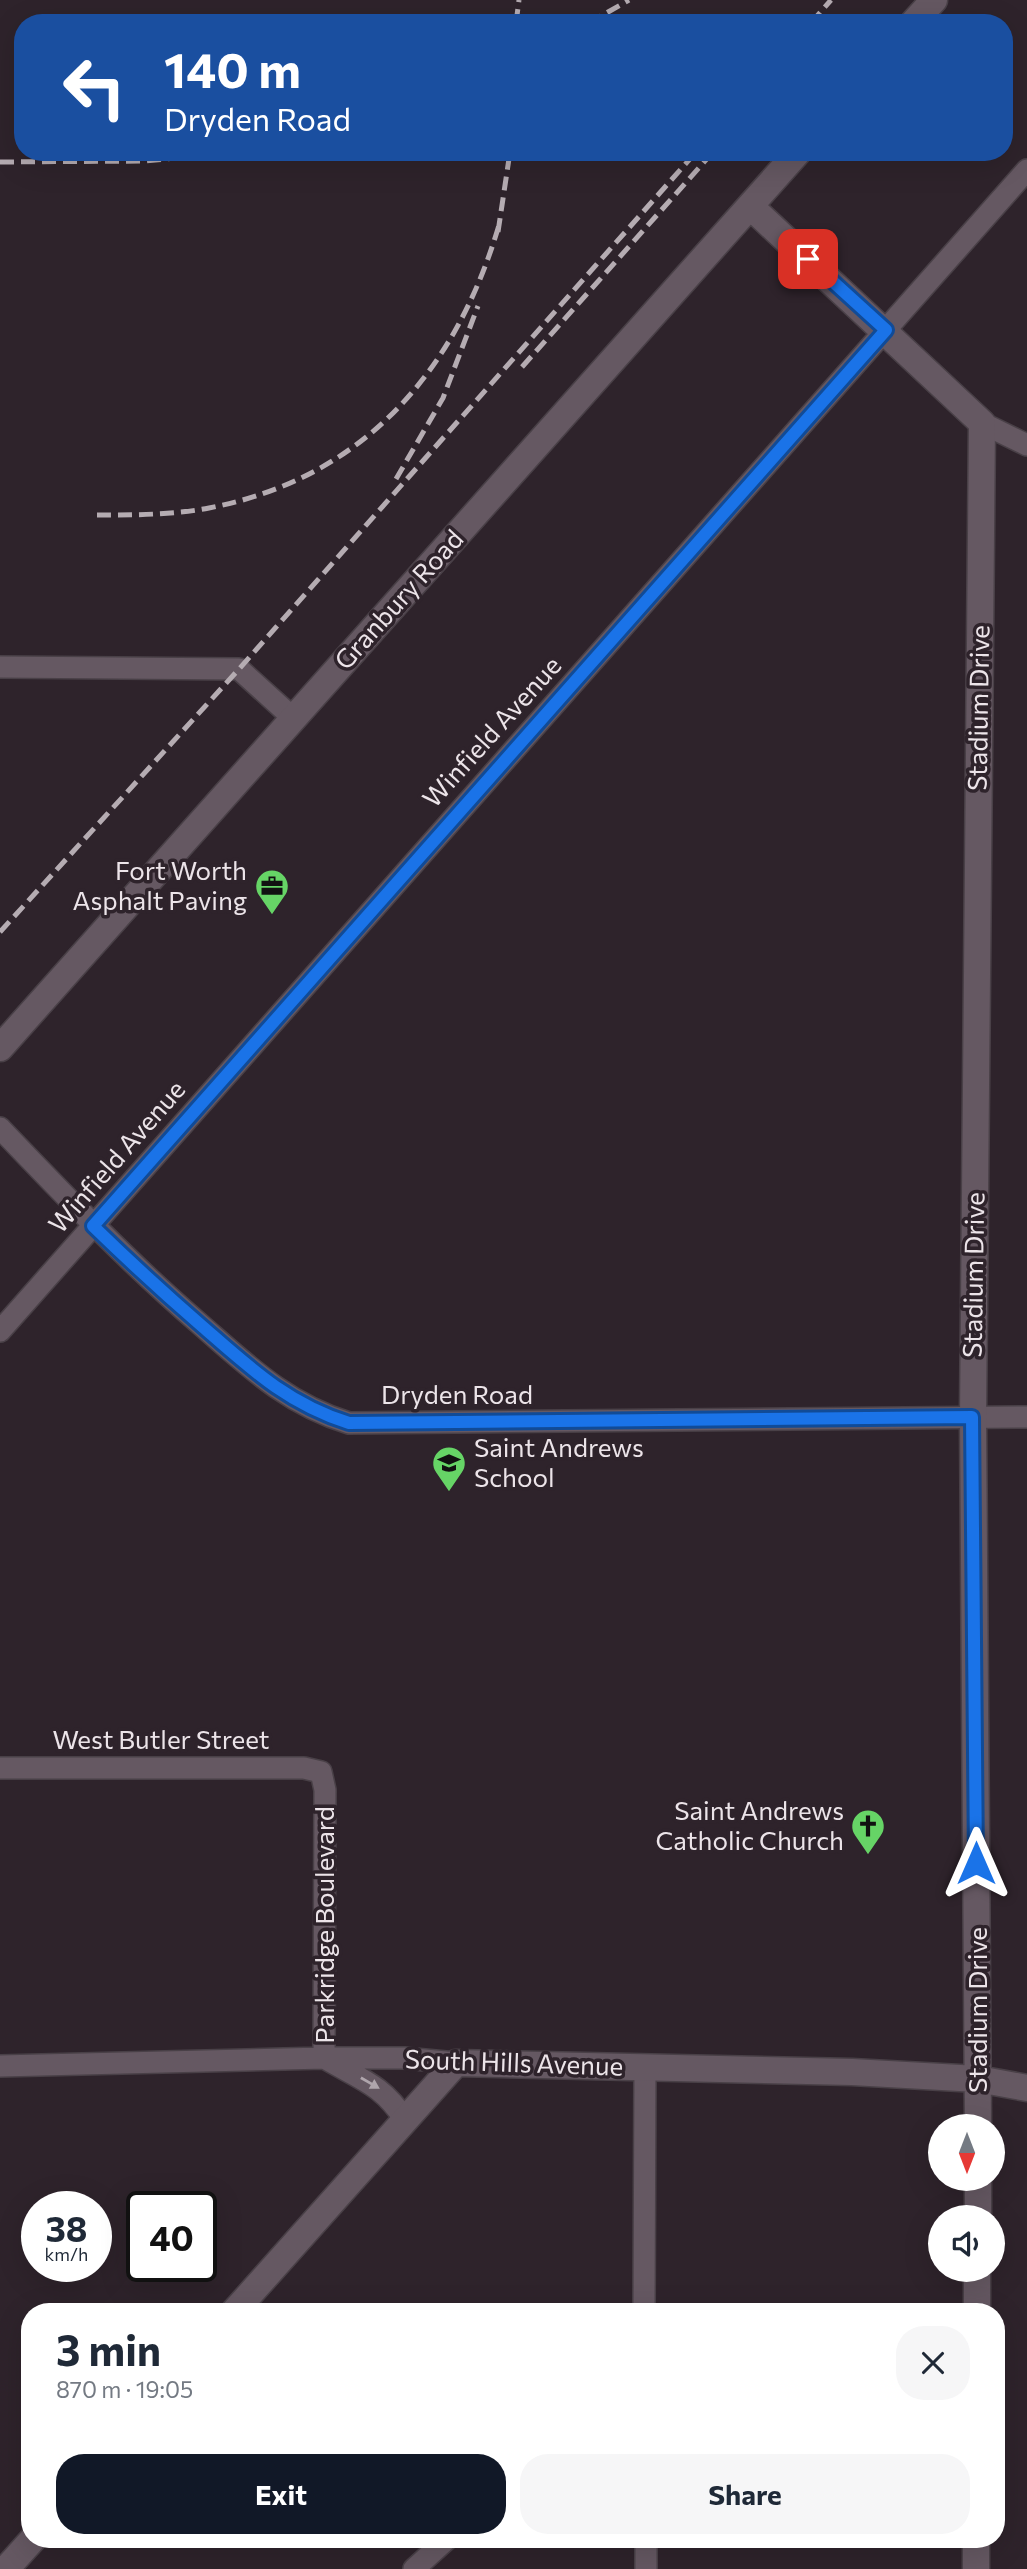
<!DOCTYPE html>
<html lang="en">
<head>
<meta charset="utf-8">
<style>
  :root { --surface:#fff; --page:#f6f6f7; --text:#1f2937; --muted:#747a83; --accent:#111827 }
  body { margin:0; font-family:Commissioner,sans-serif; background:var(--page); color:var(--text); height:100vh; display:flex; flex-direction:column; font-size:26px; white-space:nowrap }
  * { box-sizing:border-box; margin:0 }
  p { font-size:23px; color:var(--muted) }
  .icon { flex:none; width:38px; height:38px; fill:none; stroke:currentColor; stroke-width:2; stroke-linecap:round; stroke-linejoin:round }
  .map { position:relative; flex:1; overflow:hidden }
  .drawer { position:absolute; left:21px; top:2303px; width:984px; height:245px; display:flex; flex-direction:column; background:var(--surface); border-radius:28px; box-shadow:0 7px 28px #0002 }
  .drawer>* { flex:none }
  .banner { position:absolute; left:14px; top:14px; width:999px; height:147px; border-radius:28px; box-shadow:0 7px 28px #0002; background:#1a4fa0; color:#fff; overflow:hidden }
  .needle { width:46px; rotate:180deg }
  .tools { position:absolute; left:928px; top:2114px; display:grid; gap:14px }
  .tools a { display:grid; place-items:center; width:77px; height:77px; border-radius:50%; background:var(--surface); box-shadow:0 7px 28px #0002; font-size:35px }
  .speed { position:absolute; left:21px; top:2191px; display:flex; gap:14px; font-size:35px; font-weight:700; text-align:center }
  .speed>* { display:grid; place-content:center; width:91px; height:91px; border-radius:50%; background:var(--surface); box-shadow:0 7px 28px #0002; line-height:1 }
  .speed small { font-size:18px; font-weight:400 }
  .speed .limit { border:4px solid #111; border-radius:10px; background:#fff; color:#111 }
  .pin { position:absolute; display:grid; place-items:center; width:60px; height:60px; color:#fff; margin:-30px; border-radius:14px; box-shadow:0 4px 10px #0006 }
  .me { position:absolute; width:77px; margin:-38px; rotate:0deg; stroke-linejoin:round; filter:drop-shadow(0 0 5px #0008) }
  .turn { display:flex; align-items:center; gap:24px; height:147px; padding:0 35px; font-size:32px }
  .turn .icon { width:91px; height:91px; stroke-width:2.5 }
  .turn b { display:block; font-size:49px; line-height:60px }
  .round { display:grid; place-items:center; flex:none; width:74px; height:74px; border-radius:28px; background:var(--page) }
  .summary { display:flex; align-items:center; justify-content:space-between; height:119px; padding:0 35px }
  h1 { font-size:42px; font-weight:700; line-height:52px }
  .action { display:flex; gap:14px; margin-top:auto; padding:14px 35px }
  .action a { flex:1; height:80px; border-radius:28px; background:var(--accent); color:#fff; font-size:28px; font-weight:700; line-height:80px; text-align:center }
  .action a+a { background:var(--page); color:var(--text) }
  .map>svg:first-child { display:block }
</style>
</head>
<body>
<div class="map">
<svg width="1027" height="2569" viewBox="0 0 1027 2569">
  <rect width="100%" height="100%" fill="#2e232b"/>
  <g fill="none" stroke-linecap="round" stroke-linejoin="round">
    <g stroke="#494047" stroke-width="24">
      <path id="minor" d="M 982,423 L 1027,445
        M 0,667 L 239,669 L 293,718
        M 0,1128 C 65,1196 129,1263 201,1325 C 249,1367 287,1404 349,1423 L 1027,1417
        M 0,1331 L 1027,170
        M 0,1768 L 304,1768 L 321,1772 L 325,1790 L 324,2058
        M 326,2059 C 360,2079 383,2085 405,2120
        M 0,2066 L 324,2058 L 404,2058 L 456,2063
        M 644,2312 L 645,2068
        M 646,2539 L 646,2569
        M 414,2569 L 447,2539"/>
    </g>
    <g stroke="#494047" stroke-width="29">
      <path id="tertiary" d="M 913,23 L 934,0
        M 750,206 L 982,423 L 973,1417 L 978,2126
        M 0,1048 L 798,152
        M 978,2217 L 978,2179
        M 234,2312 L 456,2063 L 852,2072 L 978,2079 L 1027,2088
        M 977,2312 L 977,2270
        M 6,2569 L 33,2539
        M 976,2569 L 976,2539"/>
    </g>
    <use href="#minor" stroke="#655862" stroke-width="21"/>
    <use href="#tertiary" stroke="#655862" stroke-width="26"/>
    <path stroke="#b5acb2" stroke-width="5" stroke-dasharray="14 7" stroke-linecap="butt" d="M 516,23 L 519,0
      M 589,23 L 629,0
      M 811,23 L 831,0
      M 0,162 L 145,161 L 235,152
      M 498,232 L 510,152
      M 522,367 L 713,152
      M 396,479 L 443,398 L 478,306
      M 97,515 C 134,515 172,515 209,508 C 364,478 456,371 499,225
      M 0,932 L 239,669 L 696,152"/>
  </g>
  <defs><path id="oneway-solid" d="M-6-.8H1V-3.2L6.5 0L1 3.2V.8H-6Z" transform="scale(1.75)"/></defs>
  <use fill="#afa5ac" href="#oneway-solid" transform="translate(370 2083) rotate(30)"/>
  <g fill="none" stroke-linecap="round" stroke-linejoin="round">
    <g stroke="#114b97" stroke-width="18">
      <path id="route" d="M 808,259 L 886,330 L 93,1226 C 129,1261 166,1295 203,1327 C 251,1369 288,1404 349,1423 L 972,1417 L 976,1863"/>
    </g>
    <use href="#route" stroke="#1a73e8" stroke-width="12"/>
  </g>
  <defs>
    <g id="office-pin" transform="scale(1.75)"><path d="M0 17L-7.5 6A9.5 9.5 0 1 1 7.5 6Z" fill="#66d466" stroke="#2e232b"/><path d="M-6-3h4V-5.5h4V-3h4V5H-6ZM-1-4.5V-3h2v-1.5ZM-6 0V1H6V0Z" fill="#111"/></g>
    <g id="school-pin" transform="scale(1.75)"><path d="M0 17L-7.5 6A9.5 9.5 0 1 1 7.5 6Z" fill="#66d466" stroke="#2e232b"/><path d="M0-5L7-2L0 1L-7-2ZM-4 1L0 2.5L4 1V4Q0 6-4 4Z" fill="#111"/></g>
    <g id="church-pin" transform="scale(1.75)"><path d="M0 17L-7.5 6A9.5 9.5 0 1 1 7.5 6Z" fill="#66d466" stroke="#2e232b"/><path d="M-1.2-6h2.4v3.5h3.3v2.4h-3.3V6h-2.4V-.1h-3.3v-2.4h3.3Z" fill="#111"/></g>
  </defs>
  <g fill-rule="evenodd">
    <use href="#office-pin" x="272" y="886"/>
    <use href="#school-pin" x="449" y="1463"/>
    <use href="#church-pin" x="868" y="1826"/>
  </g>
  <g text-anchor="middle" stroke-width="7" stroke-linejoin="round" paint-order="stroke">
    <g font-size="26" fill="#ece4e9" stroke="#2e232b">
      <text transform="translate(399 600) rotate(-48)" y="9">Granbury Road</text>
      <text transform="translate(979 708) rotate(-89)" y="9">Stadium Drive</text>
      <text transform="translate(492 732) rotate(-48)" y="9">Winfield Avenue</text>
      <text transform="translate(117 1157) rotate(-49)" y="9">Winfield Avenue</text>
      <text transform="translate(974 1275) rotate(-89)" y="9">Stadium Drive</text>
      <text x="457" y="1404">Dryden Road</text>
      <text x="161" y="1749">West Butler Street</text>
      <text transform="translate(325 1925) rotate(-90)" y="9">Parkridge Boulevard</text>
      <text transform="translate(978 2010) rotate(-90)" y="9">Stadium Drive</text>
      <text transform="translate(514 2063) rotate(2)" y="9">South Hills Avenue</text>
    </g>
    <g font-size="26" fill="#ece4e9" stroke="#2e232b" text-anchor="end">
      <text x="247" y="880">Fort Worth<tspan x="247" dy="30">Asphalt Paving</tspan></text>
      <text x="474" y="1457" text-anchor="start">Saint Andrews<tspan x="474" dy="30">School</tspan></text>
      <text x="844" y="1820">Saint Andrews<tspan x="844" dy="30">Catholic Church</tspan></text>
    </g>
  </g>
</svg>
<div class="tools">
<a><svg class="needle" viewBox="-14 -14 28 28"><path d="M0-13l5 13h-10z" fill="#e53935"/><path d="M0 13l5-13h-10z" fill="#747a83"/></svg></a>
<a><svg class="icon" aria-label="sound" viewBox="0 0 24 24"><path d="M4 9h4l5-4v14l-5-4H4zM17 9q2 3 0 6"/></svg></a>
</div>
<div class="speed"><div>38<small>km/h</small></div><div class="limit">40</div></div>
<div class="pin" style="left:808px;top:259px;background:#d93025"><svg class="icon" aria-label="arrive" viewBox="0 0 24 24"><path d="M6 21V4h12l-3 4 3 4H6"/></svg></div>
<svg class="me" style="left:976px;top:1863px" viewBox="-20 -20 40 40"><path d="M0-17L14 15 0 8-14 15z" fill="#1a73e8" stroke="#fff" stroke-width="4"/></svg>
<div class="banner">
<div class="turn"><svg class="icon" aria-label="left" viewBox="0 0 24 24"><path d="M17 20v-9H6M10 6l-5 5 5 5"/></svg><div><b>140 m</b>Dryden Road</div></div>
</div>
<section class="drawer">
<div class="summary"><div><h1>3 min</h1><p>870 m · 19:05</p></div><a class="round"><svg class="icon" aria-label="close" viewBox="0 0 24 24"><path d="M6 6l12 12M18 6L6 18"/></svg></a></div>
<div class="action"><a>Exit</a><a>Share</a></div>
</section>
</div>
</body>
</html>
